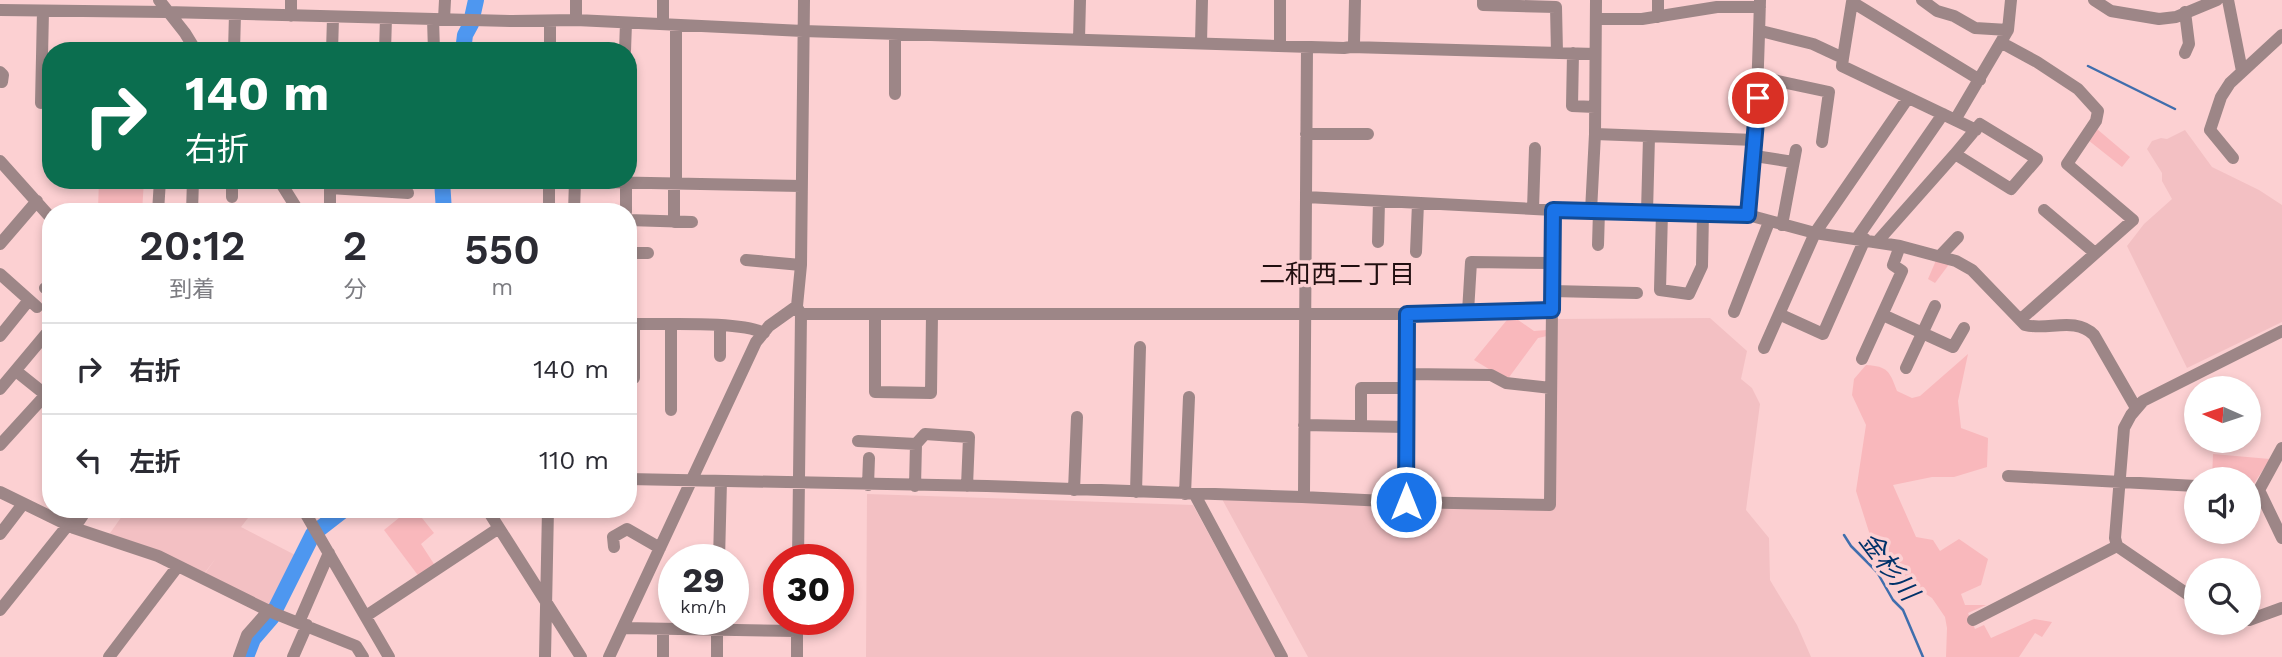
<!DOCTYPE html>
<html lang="ja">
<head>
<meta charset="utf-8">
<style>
  :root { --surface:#fff; --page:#f7f7f7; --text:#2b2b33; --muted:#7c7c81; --line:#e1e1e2 }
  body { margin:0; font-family:"Work Sans","Noto Sans JP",sans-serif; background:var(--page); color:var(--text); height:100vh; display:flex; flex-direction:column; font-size:26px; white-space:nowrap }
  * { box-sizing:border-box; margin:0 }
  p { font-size:23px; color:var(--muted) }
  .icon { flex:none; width:38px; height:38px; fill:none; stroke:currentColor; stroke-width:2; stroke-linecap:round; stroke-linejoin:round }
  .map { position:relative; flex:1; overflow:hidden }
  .details { position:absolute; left:42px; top:203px; width:595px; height:315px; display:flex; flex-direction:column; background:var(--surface); border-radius:28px; box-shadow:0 4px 10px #0003 }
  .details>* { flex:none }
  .banner { position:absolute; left:42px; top:42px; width:595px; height:147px; border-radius:28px; box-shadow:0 4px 10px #0003; background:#0b6e4f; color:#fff; overflow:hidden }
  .needle { width:46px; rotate:273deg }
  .fabs { position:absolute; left:2184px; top:376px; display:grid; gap:14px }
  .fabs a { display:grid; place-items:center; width:77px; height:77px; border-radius:50%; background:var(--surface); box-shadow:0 4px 10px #0003; font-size:35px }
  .speed { position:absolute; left:658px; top:544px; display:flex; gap:14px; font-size:35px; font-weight:700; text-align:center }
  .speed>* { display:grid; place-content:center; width:91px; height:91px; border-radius:50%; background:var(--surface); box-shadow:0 4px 10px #0003; line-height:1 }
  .speed small { font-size:18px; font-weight:400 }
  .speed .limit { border:10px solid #d22; background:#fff; color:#111 }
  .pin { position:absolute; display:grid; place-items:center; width:60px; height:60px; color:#fff; margin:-30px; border:4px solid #fff; border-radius:50%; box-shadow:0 2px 7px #0007 }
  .me { position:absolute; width:77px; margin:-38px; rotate:0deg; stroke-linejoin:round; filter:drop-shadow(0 0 5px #0008) }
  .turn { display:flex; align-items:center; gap:24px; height:147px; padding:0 28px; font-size:32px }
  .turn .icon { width:91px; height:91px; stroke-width:2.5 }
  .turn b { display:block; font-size:49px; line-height:60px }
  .eta { display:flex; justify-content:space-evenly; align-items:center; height:119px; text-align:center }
  .eta b { font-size:42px; font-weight:600; line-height:49px }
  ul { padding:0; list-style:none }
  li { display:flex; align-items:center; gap:21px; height:91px; padding:0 28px; border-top:2px solid var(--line) }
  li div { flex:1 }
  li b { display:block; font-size:26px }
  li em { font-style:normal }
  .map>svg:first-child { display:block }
</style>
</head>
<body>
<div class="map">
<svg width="2282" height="657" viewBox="0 0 2282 657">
  <rect width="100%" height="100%" fill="#fcd0d2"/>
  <path fill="#f3c0c3" d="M 2185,130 L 2212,167 L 2259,190 L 2282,205 L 2282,322 L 2187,368 L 2127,246 L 2144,224 L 2172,199 L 2162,181 L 2162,173 L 2147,149 L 2152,141 L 2161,138 L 2167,139 Z
    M 1710,318 L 1747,351 L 1741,379 L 1752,388 L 1760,404 L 1746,510 L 1769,538 L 1770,580 L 1797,625 L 1811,657 L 1308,657 L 1222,499 L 1554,508 L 1555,319 Z
    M 867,494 L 1193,505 L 1276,657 L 866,657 Z
    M 127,509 L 255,509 L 241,527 L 299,557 L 273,608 L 203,576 L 216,558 L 203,575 L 108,536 Z"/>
  <path fill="#f9b8bc" d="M 2097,129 L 2130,157 L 2122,167 L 2088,140 Z
    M 99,180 L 144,180 L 142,212 L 98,209 Z
    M 1937,258 L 1950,263 L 1935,283 L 1928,279 Z
    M 1511,315 L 1534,331 L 1547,330 L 1547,336 L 1538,338 L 1507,380 L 1474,360 Z
    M 1968,354 L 1958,401 L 1961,428 L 1988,438 L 1987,467 L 1954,477 L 1932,477 L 1893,485 L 1916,537 L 1933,540 L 1940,551 L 1959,539 L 1988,559 L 1981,585 L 1961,594 L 1965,605 L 1986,605 L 1968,613 L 1975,629 L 1984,625 L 1991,638 L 2034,619 L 2052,622 L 2042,637 L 2035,633 L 2019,657 L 1946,657 L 1947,628 L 1945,617 L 1932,598 L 1911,584 L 1876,554 L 1856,491 L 1866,425 L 1852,395 L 1854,379 L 1866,365 C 1888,366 1890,372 1897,391 L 1912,398 L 1920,396 Z
    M 2213,454 L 2270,459 L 2253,485 L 2249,486 L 2249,480 L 2212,480 Z
    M 410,509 L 418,513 L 434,533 L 421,544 L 436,567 L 420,578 L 384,530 Z"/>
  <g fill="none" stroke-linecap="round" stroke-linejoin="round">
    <path stroke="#406ead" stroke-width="2.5" d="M 2088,66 L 2175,109
      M 1844,535 L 1851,546 L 1877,572 L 1893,600 L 1903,610 L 1923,657"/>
    <path stroke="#4e97f0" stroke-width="16" d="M 472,18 L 476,0
      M 463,51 L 465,35 L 471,24
      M 442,180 L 444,212
      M 318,530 L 345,509
      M 276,608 L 313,534
      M 246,657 L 253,639 L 272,617"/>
    <path stroke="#9d8687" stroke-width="12" d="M 159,0 L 185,33 L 196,51
      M 1483,0 L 1483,5 L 1556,7 L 1557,53
      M 1922,0 L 1937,11 L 1954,16 L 1975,28 L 2008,30
      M 2094,0 L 2111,11 L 2159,19 L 2176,17 L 2217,0
      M 2228,0 L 2242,71
      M 0,10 L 166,12 L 512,21 L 576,20 L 803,31 L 1344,48 L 1351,47 L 1354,43 L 1355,0
      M 291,16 L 291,0
      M 1658,17 L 1658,0
      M 433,19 L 434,51
      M 444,19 L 445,0
      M 1597,19 L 1642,19 L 1717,7 L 1760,7
      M 576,20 L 576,0
      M 663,24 L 663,0
      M 676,25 L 676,183
      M 1761,31 L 1813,44 L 1843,58 L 1842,66 L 1976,130
      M 1079,39 L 1080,0
      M 1201,43 L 1202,0
      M 2002,43 L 2037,62 L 2078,89 L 2098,111 L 2096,121 L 2067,164 L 2133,220 L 2020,320
      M 1280,46 L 1280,0
      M 1351,47 L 1595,54
      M 234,51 L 235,14
      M 332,51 L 333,18
      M 385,51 L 386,18
      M 550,51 L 550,21
      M 625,51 L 626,23
      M 1573,53 L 1572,106 L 1595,107
      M 2185,53 L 2189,44 L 2185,12
      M 1843,58 L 1852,2 L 1980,80
      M 0,72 L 3,75 L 2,82
      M 1759,77 L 1829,92 L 1822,142
      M 628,94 L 631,102 L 630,121
      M 895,94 L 895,34
      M 41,103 L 43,11
      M 1955,120 L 2008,30 L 2011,0
      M 1306,134 L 1368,134
      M 1595,134 L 1755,140
      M 1755,156 L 1793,162
      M 2233,158 L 2210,130 L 2221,97 L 2230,83 L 2282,35
      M 0,161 L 51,218
      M 279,180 L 299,212
      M 549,181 L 801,186
      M 330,188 L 408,193
      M 232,197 L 232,180
      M 1306,197 L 1553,210 L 1748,215 L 1815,233 L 1900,246 L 1956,261 L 1972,270 L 2025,325 C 2048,331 2075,316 2094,335 L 2136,408
      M 1533,209 L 1535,148
      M 2044,210 L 2095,253
      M 1591,211 L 1595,134 L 1596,0
      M 158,212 L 160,180
      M 192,212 L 193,180
      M 330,212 L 330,181
      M 549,212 L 549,180
      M 574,212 L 575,181
      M 626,212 L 626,182
      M 1647,212 L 1649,137
      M 1662,212 L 1660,290 L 1689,294 L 1702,266 L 1703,213
      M 1748,215 C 1756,143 1758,72 1760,0
      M 628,220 L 692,222
      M 674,222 L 674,183
      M 1782,225 L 1796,150
      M 1857,238 L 1943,114
      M 1378,242 L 1379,201
      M 1877,242 L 1955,154 L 2011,189 L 2037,159 L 1980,124 L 1955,154
      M 0,244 L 37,201
      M 1598,245 L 1599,211
      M 1416,252 L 1418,203
      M 628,253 L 648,253
      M 1940,256 L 1958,237
      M 746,260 L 801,265
      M 0,274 L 37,307
      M 45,288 L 51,290
      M 1552,291 L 1637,293
      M 1468,312 L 1471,262 L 1553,263
      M 1734,312 L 1769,222
      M 801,314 L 1407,314 L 1552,309
      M 875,314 L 875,392 L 931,393 L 932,314
      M 1779,314 L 1823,334 L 1865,239
      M 1883,315 L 1953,347 L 1964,328
      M 628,324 C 659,325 739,320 764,333
      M 0,336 L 29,300
      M 1764,348 L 1815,233 L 1908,98
      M 720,356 L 720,326
      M 1862,359 L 1902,271 L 1893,265 L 1900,246
      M 1906,368 L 1935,306
      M 16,371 L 46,395
      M 1406,374 L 1491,375 L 1506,383 L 1551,388
      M 628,378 L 634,378 L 634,324
      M 0,389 L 46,334
      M 671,410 L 671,325
      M 1304,425 L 1406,427
      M 1361,426 L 1361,388 L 1406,388
      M 858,441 L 916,444 L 925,434 L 969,437 L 967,486
      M 0,445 L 51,389
      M 2282,448 L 2259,490 L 2282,538
      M 2008,476 L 2196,486
      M 628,479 L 987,486 L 1302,497 L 1304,494 L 1307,47
      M 868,485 L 869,458
      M 915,486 L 916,444
      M 1074,490 L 1077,417
      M 0,492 L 74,528 L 158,556 L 271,612 L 356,646 L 363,657
      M 1136,492 L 1140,347
      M 1185,494 L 1189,397
      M 1195,495 L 1282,657
      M 1302,497 L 1406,502 L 1550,505 L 1553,210
      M 1406,502 L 1407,314
      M 303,509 L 389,657
      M 487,509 L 581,657
      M 0,534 L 23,504
      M 614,547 L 613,537 L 627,529 L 660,548
      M 719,560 L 721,481
      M 798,560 L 801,314 L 798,309
      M 2196,600 L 2117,546 L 2115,538 L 2124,428 L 2131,415 L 2143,401 L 2282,331
      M 0,610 L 68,525 L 79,521 L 87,509
      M 366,616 L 499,528
      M 1973,620 L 2117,546
      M 2249,620 L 2282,608
      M 299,622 L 329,553
      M 623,628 L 797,631
      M 109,657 L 178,566
      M 239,657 L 247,635 L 269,610
      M 293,657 L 307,625
      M 545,657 L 548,509
      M 609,657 L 756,342 L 769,326 L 797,306 L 801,265 L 804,0
      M 663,657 L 663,629
      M 717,657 L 717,620
      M 797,657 L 797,620"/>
  </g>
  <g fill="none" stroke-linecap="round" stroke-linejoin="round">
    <g stroke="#114b97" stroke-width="18">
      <path id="route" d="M 1406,502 L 1407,314 L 1552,310 L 1553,210 L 1748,215 L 1758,98"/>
    </g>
    <use href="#route" stroke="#1a73e8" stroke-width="12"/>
  </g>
  <g text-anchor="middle" stroke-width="7" stroke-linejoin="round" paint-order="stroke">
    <g font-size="26" fill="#210f10" stroke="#fcd0d2">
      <text x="1337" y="283">二和西二丁目</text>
    </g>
    <g font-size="26" font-style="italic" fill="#003269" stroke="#fcd0d2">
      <text transform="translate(1889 566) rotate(53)" y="9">金杉川</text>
    </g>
  </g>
</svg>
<div class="fabs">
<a><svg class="needle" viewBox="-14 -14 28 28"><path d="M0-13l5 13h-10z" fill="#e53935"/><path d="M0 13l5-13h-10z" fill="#7c7c81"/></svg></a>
<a><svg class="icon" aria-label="sound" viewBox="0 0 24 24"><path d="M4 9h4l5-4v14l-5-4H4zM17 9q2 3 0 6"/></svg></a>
<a><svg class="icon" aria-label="search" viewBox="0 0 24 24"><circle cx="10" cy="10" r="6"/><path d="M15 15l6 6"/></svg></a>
</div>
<div class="speed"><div>29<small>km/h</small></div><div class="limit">30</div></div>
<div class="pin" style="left:1758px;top:98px;background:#d93025"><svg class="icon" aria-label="arrive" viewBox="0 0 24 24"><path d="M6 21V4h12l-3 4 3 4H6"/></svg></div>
<svg class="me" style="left:1406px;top:502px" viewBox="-20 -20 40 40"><circle r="17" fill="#1a73e8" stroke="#fff" stroke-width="3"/><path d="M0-11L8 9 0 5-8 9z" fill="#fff"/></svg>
<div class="banner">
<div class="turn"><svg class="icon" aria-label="right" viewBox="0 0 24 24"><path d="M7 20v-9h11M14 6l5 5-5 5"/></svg><div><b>140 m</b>右折</div></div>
</div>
<section class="details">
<div class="eta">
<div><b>20:12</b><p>到着</p></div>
<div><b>2</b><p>分</p></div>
<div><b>550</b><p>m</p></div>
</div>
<ul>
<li><svg class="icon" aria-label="right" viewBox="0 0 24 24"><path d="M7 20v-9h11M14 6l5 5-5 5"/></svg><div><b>右折</b></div><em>140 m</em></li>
<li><svg class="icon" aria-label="left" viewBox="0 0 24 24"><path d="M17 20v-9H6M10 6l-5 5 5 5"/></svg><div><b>左折</b></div><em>110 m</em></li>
</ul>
</section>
</div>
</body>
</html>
